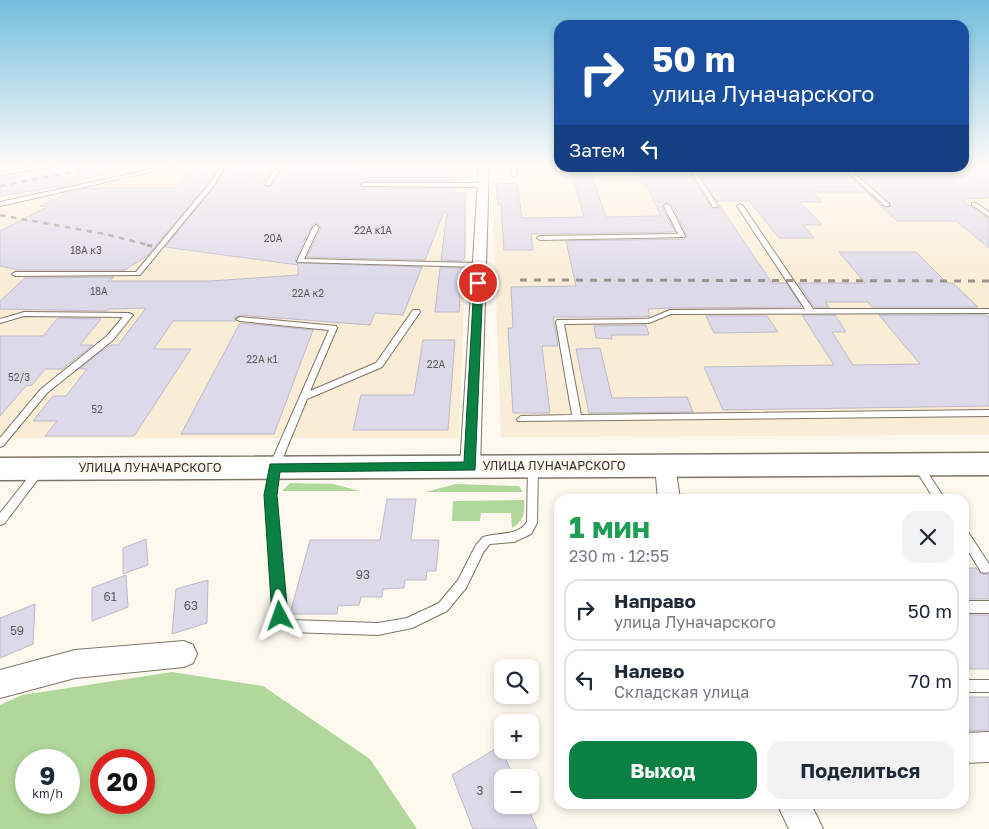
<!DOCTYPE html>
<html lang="ru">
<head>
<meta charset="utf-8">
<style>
  :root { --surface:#fff; --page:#f2f2f3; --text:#1f2937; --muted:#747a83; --line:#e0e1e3; --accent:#0b8043 }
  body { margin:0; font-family:"Golos Text",sans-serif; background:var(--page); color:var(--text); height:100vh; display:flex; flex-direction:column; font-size:19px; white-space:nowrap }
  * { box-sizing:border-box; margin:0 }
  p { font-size:16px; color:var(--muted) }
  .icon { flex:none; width:28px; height:28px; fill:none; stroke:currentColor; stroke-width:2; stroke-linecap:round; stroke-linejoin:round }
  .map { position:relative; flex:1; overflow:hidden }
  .side { position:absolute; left:554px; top:494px; width:415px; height:315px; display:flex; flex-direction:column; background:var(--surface); border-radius:15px; box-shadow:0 2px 8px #0003 }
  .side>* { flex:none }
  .guide { position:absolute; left:554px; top:20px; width:415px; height:152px; border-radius:15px; box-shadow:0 2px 8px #0003; background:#1a4fa0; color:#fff; overflow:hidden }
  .fabs { position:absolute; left:494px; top:659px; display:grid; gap:10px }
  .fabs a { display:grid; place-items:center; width:45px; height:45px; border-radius:10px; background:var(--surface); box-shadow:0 2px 8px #0003; font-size:25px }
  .speed { position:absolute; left:15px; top:749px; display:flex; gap:10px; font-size:25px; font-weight:700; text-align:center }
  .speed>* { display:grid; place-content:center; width:65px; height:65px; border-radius:50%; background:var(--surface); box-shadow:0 2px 8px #0003; line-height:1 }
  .speed small { font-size:12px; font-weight:400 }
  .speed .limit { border:8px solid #d22; background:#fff; color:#111 }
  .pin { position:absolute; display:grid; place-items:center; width:42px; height:42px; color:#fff; margin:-21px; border:2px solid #fff; border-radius:50%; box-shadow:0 1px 5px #0007 }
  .me { position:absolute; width:55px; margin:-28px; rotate:356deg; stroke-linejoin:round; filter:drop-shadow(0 0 4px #0008) }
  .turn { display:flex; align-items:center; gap:18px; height:105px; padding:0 15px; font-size:22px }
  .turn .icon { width:65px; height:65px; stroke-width:2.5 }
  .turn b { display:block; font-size:35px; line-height:42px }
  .then { display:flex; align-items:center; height:48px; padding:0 15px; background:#0003; gap:10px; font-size:19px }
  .round { display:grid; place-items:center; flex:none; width:52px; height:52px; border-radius:15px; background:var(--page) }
  .summary { display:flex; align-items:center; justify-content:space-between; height:85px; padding:0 15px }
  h1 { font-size:30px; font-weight:700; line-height:38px; color:#1e9e55 }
  .action { display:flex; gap:10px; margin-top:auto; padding:10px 15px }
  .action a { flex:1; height:58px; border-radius:15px; background:var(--accent); color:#fff; font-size:20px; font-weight:700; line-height:58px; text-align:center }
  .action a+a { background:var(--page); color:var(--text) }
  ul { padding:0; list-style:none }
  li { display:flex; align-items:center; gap:15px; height:62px; margin:0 10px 8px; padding:0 5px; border:2px solid var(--line); border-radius:15px }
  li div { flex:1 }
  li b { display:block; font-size:19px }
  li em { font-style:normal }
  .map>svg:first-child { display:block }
</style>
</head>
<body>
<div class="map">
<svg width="989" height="829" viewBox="0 0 989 829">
  <rect width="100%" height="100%" fill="#fef9ef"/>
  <path fill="#faedd6" d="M 0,165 L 74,165 L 68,171 L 105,165 L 469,165 L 459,438 L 0,438 Z
    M 491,165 L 559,165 L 559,168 L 964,168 L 964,165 L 989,165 L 989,435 L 501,437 Z"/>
  <path fill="#b1d89b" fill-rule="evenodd" d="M 290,483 L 333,484 L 360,491 L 282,491 Z
    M 456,484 L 519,486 L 523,492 L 425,492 Z
    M 524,500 C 525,514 524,521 512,528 L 511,513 L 481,513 L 480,521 L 452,521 L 453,501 Z
    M 172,672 L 263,686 L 370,759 L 417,829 L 0,829 L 0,705 L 22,695 ZM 26,760 L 69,760 L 69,802 L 26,802 ZM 101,760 L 144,760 L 144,802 L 101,802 Z"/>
  <path fill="#dcd9e9" stroke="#bdb9c9" d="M 65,165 L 119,165 L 120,171 L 74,181 L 74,184 L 71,185 L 0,196 L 0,177 Z
    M 196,165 L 220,165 L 208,182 L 148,255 L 125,270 L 18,270 L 0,266 L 0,231 L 47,207 L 40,206 L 67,193 L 86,188 L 174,188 Z
    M 228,165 L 276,165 L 263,183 L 266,187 L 272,186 L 284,165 L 361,165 L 359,169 L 457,169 L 456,181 L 364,181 L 360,186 L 362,188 L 455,189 L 454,193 L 465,193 L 465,257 L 462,261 L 441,260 L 447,213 L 444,212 L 425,260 L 307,257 L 321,228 L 315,223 L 311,226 L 295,260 L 297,263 L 422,267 L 403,315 L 375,313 L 370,325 L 240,315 L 234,318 L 236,321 L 173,321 L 154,349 L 191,349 L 134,436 L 45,436 L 57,421 L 33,421 L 53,396 L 66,396 L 87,369 L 79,369 L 110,345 L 118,345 L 146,308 L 109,309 L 107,311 L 0,309 L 0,301 L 25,278 L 114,277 L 108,281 L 211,281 L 298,275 L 298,265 L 165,247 L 215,186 Z
    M 711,168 L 843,170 L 885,208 L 890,207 L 890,203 L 853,170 L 927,169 L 924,168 L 989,169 L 989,198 L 961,199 L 989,220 L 989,248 L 956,221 L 897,221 L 866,192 L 813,192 L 822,202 L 800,202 L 822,225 L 803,225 L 814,238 L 779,238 L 749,201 L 717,201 L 696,169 L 712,169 Z
    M 571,170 L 590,170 L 606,217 L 661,216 L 647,186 L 643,186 L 635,170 L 688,170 L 711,208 L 717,209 L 720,206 L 772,283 L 786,283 L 802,307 L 670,308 L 648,309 L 650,316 L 644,317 L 553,317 L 558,346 L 542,346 L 550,413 L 513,413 L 508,328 L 513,328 L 511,287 L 576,286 L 566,241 L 684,239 L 687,236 L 672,205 L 666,202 L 662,207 L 675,232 L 531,234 L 533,250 L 504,250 L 501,205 L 498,205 L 496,184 L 517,183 L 522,218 L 584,217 Z
    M 839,252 L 916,252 L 947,283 L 953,283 L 978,307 L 872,307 L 868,302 L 825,302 L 829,307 L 814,307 L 798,283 L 865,283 Z
    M 440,268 L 462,268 L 459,312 L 435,312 Z
    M 802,315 L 835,315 L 846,332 L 832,332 L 853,365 L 920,364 L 879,315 L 986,315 L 989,317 L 989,406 L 723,410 L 704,367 L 834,365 Z
    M 706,316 L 767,316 L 778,332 L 714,333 Z
    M 58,318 L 101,319 L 80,345 L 93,345 L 62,369 L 45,369 L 32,385 L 26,386 L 0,416 L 0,336 L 43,336 Z
    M 240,323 L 313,330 L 274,434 L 181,434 Z
    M 646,325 L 649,335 L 611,335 L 612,339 L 596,338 L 594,326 Z
    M 423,340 L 455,340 L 448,430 L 353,430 L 361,395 L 414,395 Z
    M 600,348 L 612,398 L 687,397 L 693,412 L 589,413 L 576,349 Z
    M 387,499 L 416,499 L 411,540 L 439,540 L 436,571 L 427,571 L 426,580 L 405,580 L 404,588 L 383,589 L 382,597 L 361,597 L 359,605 L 338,606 L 337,614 L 290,614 L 310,540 L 380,540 Z
    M 146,539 L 148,565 L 123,574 L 123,548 Z
    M 964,568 L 976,568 L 981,574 L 989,574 L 989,599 L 964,599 Z
    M 126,575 L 128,607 L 92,621 L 92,588 Z
    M 208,580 L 207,623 L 172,634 L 176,589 Z
    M 35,604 L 33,644 L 0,658 L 0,618 Z
    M 964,615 L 989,615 L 989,669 L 964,669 Z
    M 964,697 L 989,697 L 989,730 L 964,731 Z
    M 500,746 L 514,778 L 502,778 L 502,805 L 527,805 L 537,829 L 473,829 L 452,775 Z"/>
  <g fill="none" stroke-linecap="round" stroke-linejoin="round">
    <g stroke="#7d7567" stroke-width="2">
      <path id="service" d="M 50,165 L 63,165 L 0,175 L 0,171 Z
        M 172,165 L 181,165 L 0,206 L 0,202 Z
        M 222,165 L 226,165 L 214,185 L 140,275 L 15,276 L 12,274 L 15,272 L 136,272 L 210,183 Z
        M 278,165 L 282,165 L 270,185 L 266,185 L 265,184 Z
        M 511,165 L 559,165 L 559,166 L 516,166 L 517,175 L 514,177 L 511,175 Z
        M 689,168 L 693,168 L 718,206 L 717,207 L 713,207 Z
        M 844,168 L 848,168 L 889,204 L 889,206 L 885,206 Z
        M 364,183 L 483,183 L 486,185 L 483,187 L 362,186 L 362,184 Z
        M 972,203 L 976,203 L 989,212 L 989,217 L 972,205 Z
        M 667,204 L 670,206 L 685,236 L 684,237 L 540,240 L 537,238 L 540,236 L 678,234 L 664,206 Z
        M 740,204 L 743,206 L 813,309 L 989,309 L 989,313 L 671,314 L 649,323 L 564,324 L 581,415 L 989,410 L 989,416 L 518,421 L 517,419 L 521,416 L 572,415 L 556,322 L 557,320 L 648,319 L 670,310 L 805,309 L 737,206 Z
        M 316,225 L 319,227 L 304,259 L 479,263 L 482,265 L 479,267 L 298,262 L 297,261 L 313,227 Z
        M 413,310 L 419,310 L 420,312 L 382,367 L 307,399 L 279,467 L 276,495 L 286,614 L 292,620 L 378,623 L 407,618 L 439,603 L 458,580 L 476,545 L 483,537 C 498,532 517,537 527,522 L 528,467 L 530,464 L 533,463 L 536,464 L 538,467 L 537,523 L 531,534 L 514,542 L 490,544 L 484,551 L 466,588 L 447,611 L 412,628 L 378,635 L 289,632 L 285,630 L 274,616 L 266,495 L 269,467 L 329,330 L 240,321 L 236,319 L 240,317 L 336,326 L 337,328 L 310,391 L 376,363 Z
        M 24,312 L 129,313 L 133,315 L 113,340 L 47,393 L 3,446 L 0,447 L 0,438 L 41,389 L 107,336 L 123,317 L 24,316 L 0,323 L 0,319 Z
        M 919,463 L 922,464 L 945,499 L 934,499 L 914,467 L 916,464 Z
        M 38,468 L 41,469 L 43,472 L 41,475 L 4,524 L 0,525 L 0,513 L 35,469 Z
        M 964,530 L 968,532 L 989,564 L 989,572 L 985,573 L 981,572 L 964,544 Z
        M 964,601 L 989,601 L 989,613 L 964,613 Z
        M 964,680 L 989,680 L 989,692 L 964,692 Z"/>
    </g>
    <g stroke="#7d7567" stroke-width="2">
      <path id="minor" d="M 479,165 L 489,165 L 480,467 L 477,473 L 470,475 L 463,473 L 460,467 Z
        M 665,458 L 672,460 L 675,466 L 680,499 L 658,499 L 655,466 L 658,460 Z
        M 184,641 L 193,645 L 197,654 L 193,663 L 184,667 L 75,678 L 0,698 L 0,670 L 75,650 Z
        M 989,732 L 989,762 L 964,763 L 964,733 Z
        M 777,804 L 811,804 L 823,829 L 789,829 Z"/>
    </g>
    <g stroke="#7d7567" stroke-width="3">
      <path id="secondary" d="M 989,453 L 989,475 L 0,480 L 0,458 Z"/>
    </g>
    <use href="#service" fill="#fff" fill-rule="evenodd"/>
    <use href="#minor" fill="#fff" fill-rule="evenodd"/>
    <use href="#secondary" fill="#fff" fill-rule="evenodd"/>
    <path stroke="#99958d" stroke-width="2.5" stroke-dasharray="5.5 5.5" stroke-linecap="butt" d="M 0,186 L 108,165
      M 0,215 L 105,234 L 152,246"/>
    <path stroke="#99958d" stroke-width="3" stroke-dasharray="7 7" stroke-linecap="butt" d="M 147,245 L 152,246
      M 520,280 L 989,281"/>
  </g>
  <linearGradient id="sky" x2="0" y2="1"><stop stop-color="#73bede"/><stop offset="0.59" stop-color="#fffcf8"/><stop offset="1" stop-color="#fffcf8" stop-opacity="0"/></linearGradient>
  <rect width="989" height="281" fill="url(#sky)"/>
  <path fill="#0b8043" stroke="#07532c" d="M 478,280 L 483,283 L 475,470 L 280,472 L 277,495 L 288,616 L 286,621 L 280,623 L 275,621 L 272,616 L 264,495 L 270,464 L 464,462 L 474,283 Z"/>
  <g text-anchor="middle" stroke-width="5" stroke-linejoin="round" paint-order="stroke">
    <g font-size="10" fill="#5e5a5a">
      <text x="373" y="234">22А к1А</text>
      <text x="273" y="242">20А</text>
      <text x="86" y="254">18А к3</text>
      <text x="99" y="295">18А</text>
      <text x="308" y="297">22А к2</text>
      <text x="262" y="363">22А к1</text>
      <text x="436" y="368">22А</text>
      <text x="19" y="381">52/3</text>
      <text x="97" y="413">52</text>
    </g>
    <g font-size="12" fill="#34302a" stroke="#fef9ef">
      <text x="554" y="470">УЛИЦА ЛУНАЧАРСКОГО</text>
      <text x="150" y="472">УЛИЦА ЛУНАЧАРСКОГО</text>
    </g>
    <g font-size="12" fill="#5e5a5a">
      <text x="363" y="579">93</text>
      <text x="110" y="601">61</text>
      <text x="191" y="610">63</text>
      <text x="17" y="635">59</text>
      <text x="480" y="795">3</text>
    </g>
  </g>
</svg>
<div class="fabs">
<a><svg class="icon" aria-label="search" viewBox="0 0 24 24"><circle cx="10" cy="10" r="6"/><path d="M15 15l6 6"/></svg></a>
<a>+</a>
<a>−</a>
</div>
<div class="speed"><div>9<small>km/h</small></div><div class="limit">20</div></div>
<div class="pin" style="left:478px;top:283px;background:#d93025"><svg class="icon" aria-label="arrive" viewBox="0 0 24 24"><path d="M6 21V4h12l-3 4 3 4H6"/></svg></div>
<svg class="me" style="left:280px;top:616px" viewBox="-20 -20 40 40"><path d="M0-17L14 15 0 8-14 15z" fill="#0b8043" stroke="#fff" stroke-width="4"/></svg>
<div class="guide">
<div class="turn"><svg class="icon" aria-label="right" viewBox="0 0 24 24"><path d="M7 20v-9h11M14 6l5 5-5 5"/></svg><div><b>50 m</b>улица Луначарского</div></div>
<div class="then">Затем<svg class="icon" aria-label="left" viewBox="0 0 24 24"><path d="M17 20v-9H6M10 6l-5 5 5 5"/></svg></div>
</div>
<section class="side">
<div class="summary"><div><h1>1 мин</h1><p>230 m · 12:55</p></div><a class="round"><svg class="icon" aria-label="close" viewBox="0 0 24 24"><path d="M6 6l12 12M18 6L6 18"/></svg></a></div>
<ul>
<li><svg class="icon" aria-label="right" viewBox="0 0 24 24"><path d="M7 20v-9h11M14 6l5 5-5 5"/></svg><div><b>Направо</b><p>улица Луначарского</p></div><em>50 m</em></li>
<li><svg class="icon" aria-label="left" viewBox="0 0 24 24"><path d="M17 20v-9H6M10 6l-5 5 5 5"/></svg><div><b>Налево</b><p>Складская улица</p></div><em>70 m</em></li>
</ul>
<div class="action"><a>Выход</a><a>Поделиться</a></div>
</section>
</div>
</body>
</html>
